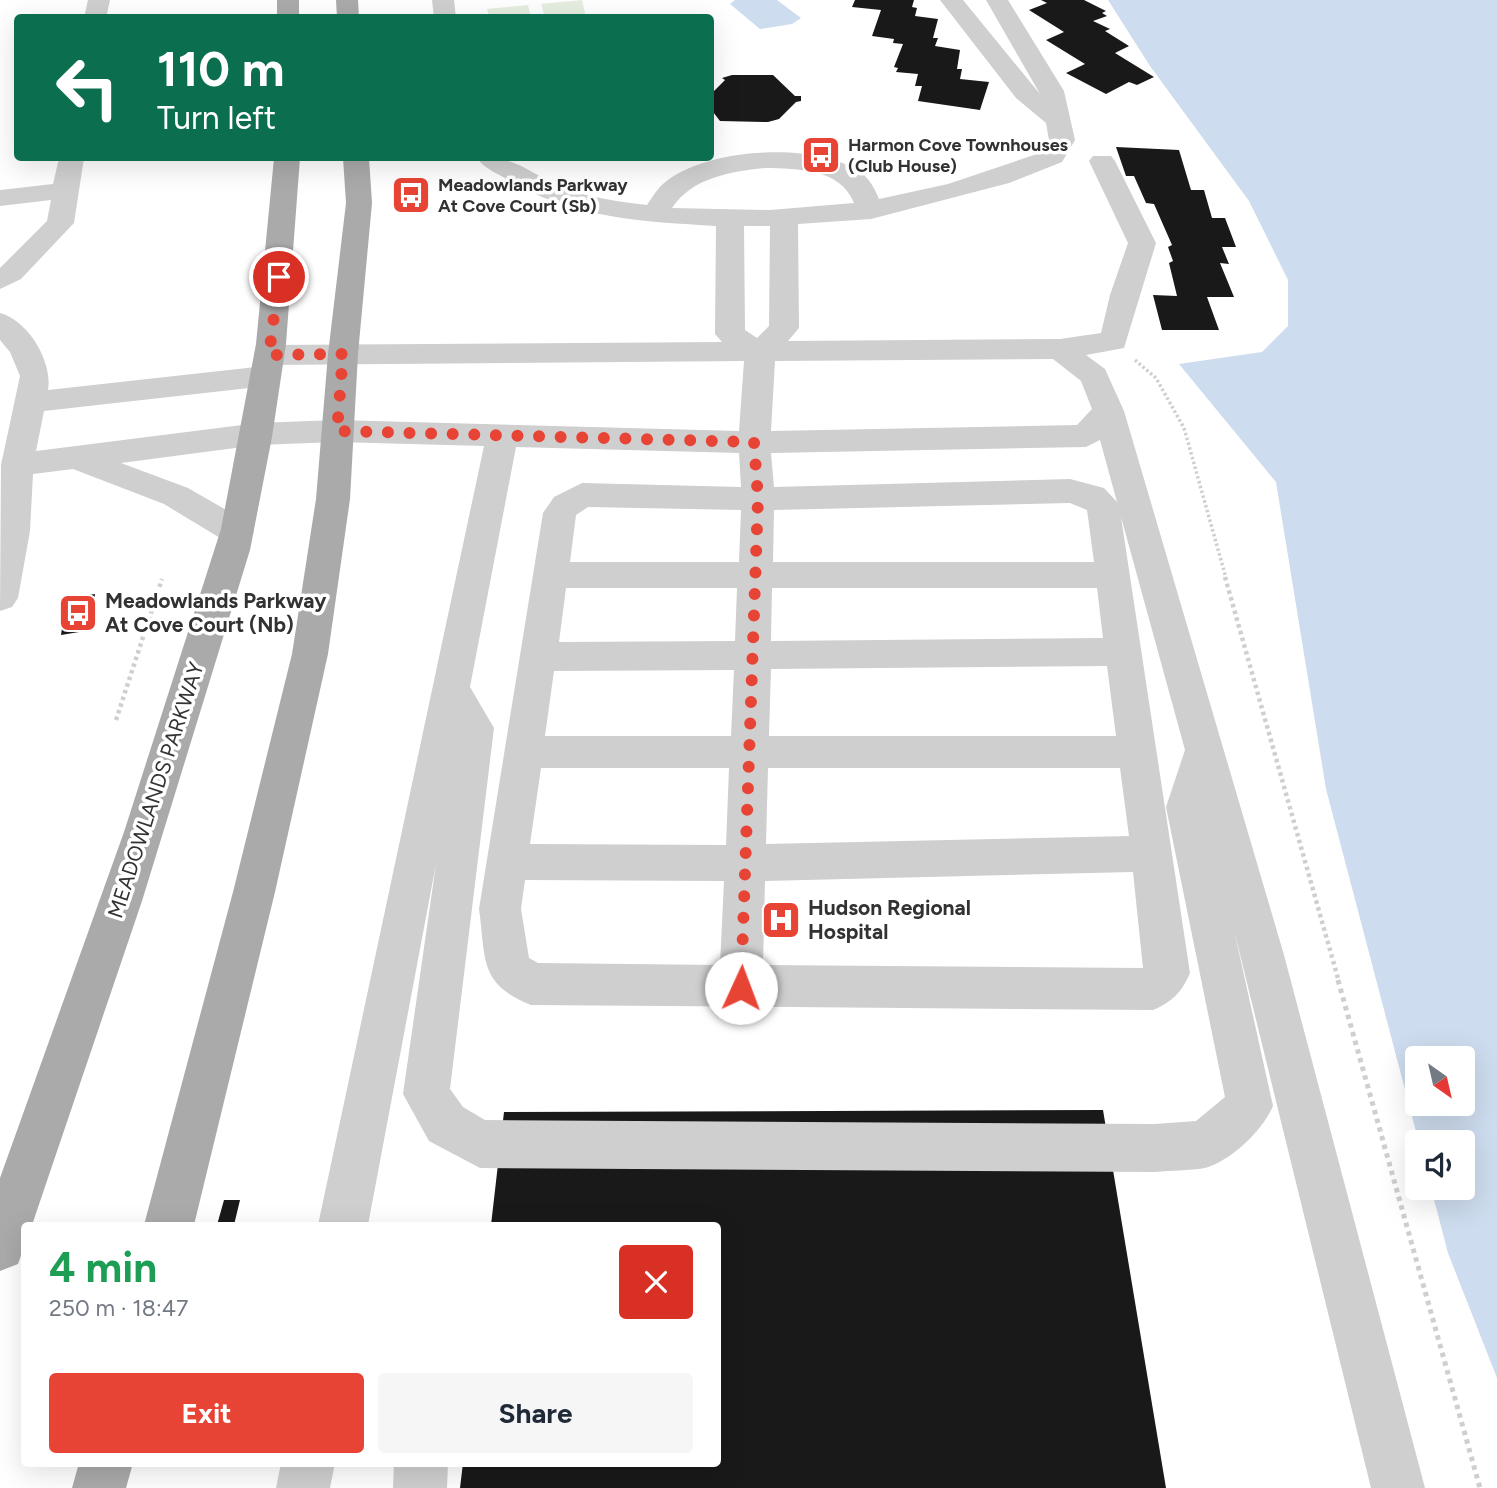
<!DOCTYPE html>
<html lang="en">
<head>
<meta charset="utf-8">
<style>
  :root { --surface:#fff; --page:#f6f6f7; --text:#1f2937; --muted:#747a83; --accent:#e84435 }
  body { margin:0; font-family:Figtree,sans-serif; background:var(--page); color:var(--text); height:100vh; display:flex; flex-direction:column; font-size:26px; white-space:nowrap }
  * { box-sizing:border-box; margin:0 }
  p { font-size:23px; color:var(--muted) }
  .icon { flex:none; width:38px; height:38px; fill:none; stroke:currentColor; stroke-width:2; stroke-linecap:round; stroke-linejoin:round }
  .map { position:relative; flex:1; overflow:hidden }
  .panel { position:absolute; left:21px; top:1222px; width:700px; height:245px; display:flex; flex-direction:column; background:var(--surface); border-radius:7px; box-shadow:0 7px 28px #0002 }
  .panel>* { flex:none }
  .guide { position:absolute; left:14px; top:14px; width:700px; height:147px; border-radius:7px; box-shadow:0 7px 28px #0002; background:#0b6e4f; color:#fff; overflow:hidden }
  .needle { width:46px; rotate:146deg }
  .controls { position:absolute; left:1405px; top:1046px; display:grid; gap:14px }
  .controls a { display:grid; place-items:center; width:70px; height:70px; border-radius:7px; background:var(--surface); box-shadow:0 7px 28px #0002; font-size:35px }
  .pin { position:absolute; display:grid; place-items:center; width:60px; height:60px; color:#fff; margin:-30px; border:4px solid #fff; border-radius:50%; box-shadow:0 2px 7px #0007 }
  .me { position:absolute; width:77px; margin:-38px; rotate:2deg; stroke-linejoin:round; filter:drop-shadow(0 0 5px #0008) }
  .turn { display:flex; align-items:center; gap:24px; height:147px; padding:0 28px; font-size:32px }
  .turn .icon { width:91px; height:91px; stroke-width:2.5 }
  .turn b { display:block; font-size:49px; line-height:60px }
  .round { display:grid; place-items:center; flex:none; width:74px; height:74px; border-radius:7px; background:var(--page) }
  .overview { display:flex; align-items:center; justify-content:space-between; height:119px; padding:0 28px }
  h1 { font-size:42px; font-weight:700; line-height:52px; color:#1e9e55 }
  .primary-button { display:flex; gap:14px; margin-top:auto; padding:14px 28px }
  .primary-button a { flex:1; height:80px; border-radius:7px; background:var(--accent); color:#fff; font-size:28px; font-weight:700; line-height:80px; text-align:center }
  .primary-button a+a { background:var(--page); color:var(--text) }
  .map>svg:first-child { display:block }
</style>
</head>
<body>
<div class="map">
<svg width="1497" height="1488" viewBox="0 0 1497 1488">
  <rect width="100%" height="100%" fill="#fff"/>
  <path fill="#e6eee0" d="M 582,0 L 586,17 L 545,17 L 541,4 Z
    M 528,5 L 531,17 L 489,17 L 487,9 Z"/>
  <path fill="#cddcee" fill-rule="evenodd" d="M 735,0 L 777,0 L 801,18 L 792,24 L 760,29 L 730,4 Z
    M 1108,0 L 1497,0 L 1497,1378 L 1448,1253 L 1431,1188 L 1463,1188 L 1463,1143 L 1419,1143 L 1326,789 L 1276,482 L 1179,364 L 1262,352 L 1288,326 L 1288,280 L 1249,201 L 1150,66 ZM 1418,1059 L 1463,1059 L 1463,1104 L 1418,1104 Z"/>
  <path fill="#191919" d="M 855,0 L 914,0 L 912,7 L 917,8 L 915,16 L 938,19 L 933,38 L 938,38 L 935,46 L 960,50 L 957,69 L 962,69 L 960,79 L 989,82 L 980,110 L 918,101 L 922,86 L 915,86 L 918,74 L 896,72 L 898,68 L 894,67 L 903,44 L 893,43 L 894,39 L 872,36 L 881,10 L 852,7 Z
    M 1041,0 L 1084,0 L 1106,11 L 1102,13 L 1107,16 L 1093,21 L 1110,29 L 1105,31 L 1129,46 L 1115,53 L 1154,77 L 1137,85 L 1129,82 L 1106,94 L 1066,73 L 1085,64 L 1046,40 L 1064,32 L 1029,10 L 1047,3 Z
    M 732,75 L 773,75 L 795,96 L 801,96 L 801,101 L 796,102 L 779,119 L 768,122 L 720,121 L 710,108 L 710,95 L 725,80 L 722,78 Z
    M 1116,147 L 1179,150 L 1191,190 L 1204,190 L 1212,218 L 1225,218 L 1236,247 L 1222,247 L 1229,264 L 1220,263 L 1234,297 L 1207,297 L 1219,330 L 1162,330 L 1153,295 L 1177,296 L 1169,263 L 1173,261 L 1168,247 L 1172,245 L 1154,204 L 1146,203 L 1134,176 L 1126,176 Z
    M 418,189 L 418,202 L 404,203 L 404,190 Z
    M 95,594 L 91,630 L 61,635 L 66,599 Z
    M 1103,1110 L 1166,1488 L 460,1488 L 463,1463 L 718,1463 L 718,1225 L 491,1225 L 504,1112 Z
    M 224,1200 L 240,1200 L 234,1225 L 217,1225 Z"/>
  <g fill="none" stroke-linecap="round" stroke-linejoin="round">
    <path stroke="#cfcfcf" stroke-width="3.5" stroke-dasharray="2.5 2.5" stroke-linecap="butt" d="M 1135,360 L 1156,378 L 1184,428 L 1226,578"/>
    <path stroke="#cfcfcf" stroke-width="4.5" stroke-dasharray="3.5 3.5" stroke-linecap="butt" d="M 1225,577 L 1339,982
      M 116,720 L 162,579"/>
    <path stroke="#cfcfcf" stroke-width="5" stroke-dasharray="4.5 4.5" stroke-linecap="butt" d="M 1338,980 L 1480,1488"/>
    <path fill="#cfcfcf" fill-rule="evenodd" d="M 88,0 L 110,0 L 106,18 L 84,18 Z
      M 432,0 L 454,0 L 456,18 L 434,18 Z
      M 940,0 L 963,0 L 1040,94 L 986,0 L 1008,0 L 1064,91 L 1075,140 L 1062,162 L 1009,183 L 871,219 L 798,224 L 799,328 L 788,341 L 1060,339 L 1101,333 L 1110,295 L 1128,243 L 1089,161 L 1093,156 L 1111,156 L 1115,161 L 1156,243 L 1124,348 L 1086,355 L 1105,369 L 1124,411 L 1284,955 L 1425,1488 L 1371,1488 L 1234,930 L 1273,1106 C 1263,1130 1231,1161 1205,1168 C 1189,1171 1171,1170 1155,1172 L 480,1168 L 429,1141 L 403,1094 L 436,864 L 368,1225 L 318,1225 L 484,446 L 337,442 L 257,445 L 121,463 L 188,488 L 249,523 L 254,532 L 249,541 L 237,544 L 225,541 L 164,504 L 73,469 L 33,474 L 30,531 L 18,598 L 12,607 L 0,611 L 1,465 L 20,376 L 10,352 L 0,340 L 0,313 C 28,320 53,362 48,390 L 266,366 L 277,369 L 281,376 L 277,383 L 266,386 L 44,411 L 36,451 L 257,423 L 337,420 L 739,431 L 744,361 L 269,365 L 258,362 L 254,355 L 258,348 L 269,345 L 722,342 L 715,334 L 716,226 C 643,222 567,218 503,177 C 494,172 483,167 477,158 C 517,154 532,177 567,189 C 593,198 620,202 647,205 C 652,198 657,189 663,184 C 705,147 822,140 865,176 C 871,182 876,191 879,199 L 948,184 L 1043,152 L 1049,140 L 1046,123 L 1016,98 ZM 765,168 C 798,169 840,168 854,203 L 770,210 L 672,208 C 693,177 731,172 765,168 ZM 744,226 L 770,226 L 769,326 L 757,338 L 745,330 ZM 1053,359 L 1081,381 L 1092,409 L 1077,425 L 771,431 L 775,361 ZM 1100,440 L 1117,502 L 1104,488 L 1070,479 L 774,487 L 771,453 L 1086,447 ZM 516,447 L 739,453 L 741,487 L 582,483 L 554,497 L 543,513 L 479,909 C 486,958 478,984 531,1005 L 1153,1010 C 1172,1002 1182,992 1190,973 L 1121,517 L 1185,750 L 1166,807 L 1225,1097 L 1196,1121 L 1155,1124 L 485,1120 L 463,1107 L 450,1089 L 494,728 L 470,687 ZM 1070,503 L 1087,510 L 1094,562 L 773,562 L 774,510 ZM 588,507 L 741,510 L 739,562 L 570,562 L 576,515 ZM 566,588 L 737,588 L 735,641 L 559,642 ZM 772,588 L 1097,588 L 1103,638 L 771,641 ZM 1107,666 L 1116,736 L 769,736 L 771,669 ZM 734,670 L 731,736 L 545,736 L 554,671 ZM 541,768 L 729,768 L 726,845 L 530,844 ZM 768,768 L 1120,768 L 1129,836 L 766,844 ZM 1133,872 L 1143,968 L 763,965 L 765,881 ZM 525,880 L 724,881 L 720,965 L 538,963 L 529,958 L 521,909 Z
      M 59,158 L 84,158 L 74,223 L 21,279 L 0,289 L 0,268 L 47,221 L 51,200 L 0,206 L 0,190 L 53,184 Z
      M 281,1463 L 335,1463 L 330,1488 L 276,1488 Z
      M 394,1463 L 448,1463 L 447,1488 L 393,1488 Z"/>
    <path fill="#aaa" fill-rule="evenodd" d="M 277,0 L 299,0 L 299,18 L 277,18 Z
      M 336,0 L 358,0 L 359,18 L 337,18 Z
      M 274,158 L 300,158 L 286,344 L 272,437 L 250,550 L 142,901 L 32,1225 L 24,1225 L 24,1247 L 18,1264 L 0,1271 L 0,1178 L 124,832 L 221,529 L 256,344 Z
      M 343,158 L 369,158 L 372,203 L 358,354 L 350,499 L 328,654 L 275,892 L 194,1225 L 144,1225 L 233,892 L 292,654 L 316,499 L 328,354 L 346,203 Z
      M 79,1463 L 133,1463 L 126,1488 L 72,1488 Z"/>
  </g>
  <g fill="none" stroke-linecap="round" stroke-linejoin="round">
    <path stroke="#e84435" stroke-width="12" stroke-dasharray="0 21.6" d="M 279,277 L 269,355 L 343,354 L 337,431 L 754,442 L 758,499 L 741,988"/>
  </g>
  <defs>
    <g id="bus-square" transform="scale(2.0125)"><rect x="-9" y="-9" width="18" height="18" rx="4" fill="#e84435" stroke="#fff"/><path d="M-5-6H5V4H4V6H2V4H-2V6H-4V4H-5ZM-3.5-4V0h7V-4ZM-3.5 1.2v1.5H-2V1.2ZM2 1.2v1.5H3.5V1.2Z" fill="#fff"/></g>
    <g id="hospital-square" transform="scale(2.0125)"><rect x="-9" y="-9" width="18" height="18" rx="4" fill="#e84435" stroke="#fff"/><path d="M-5-5h3v3.5h4V-5h3V5h-3V1.5h-4V5h-3Z" fill="#fff"/></g>
  </defs>
  <g fill-rule="evenodd">
    <use href="#bus-square" x="821" y="155"/>
    <use href="#bus-square" x="411" y="195"/>
    <use href="#bus-square" x="78" y="613"/>
    <use href="#hospital-square" x="781" y="920"/>
  </g>
  <g text-anchor="middle" stroke-width="7" stroke-linejoin="round" paint-order="stroke">
    <g font-size="18" font-weight="bold" fill="#323232" stroke="#fff" text-anchor="start">
      <text x="848" y="151">Harmon Cove Townhouses<tspan x="848" dy="21">(Club House)</tspan></text>
      <text x="438" y="191">Meadowlands Parkway<tspan x="438" dy="21">At Cove Court (Sb)</tspan></text>
    </g>
    <g font-size="21" font-weight="bold" fill="#323232" stroke="#fff" text-anchor="start">
      <text x="105" y="608">Meadowlands Parkway<tspan x="105" dy="24">At Cove Court (Nb)</tspan></text>
      <text x="808" y="915">Hudson Regional<tspan x="808" dy="24">Hospital</tspan></text>
    </g>
    <g font-size="21" fill="#323232" stroke="#fff">
      <text transform="translate(156 790) rotate(-72)" y="7">MEADOWLANDS PARKWAY</text>
    </g>
  </g>
</svg>
<div class="controls">
<a><svg class="needle" viewBox="-14 -14 28 28"><path d="M0-13l5 13h-10z" fill="#e53935"/><path d="M0 13l5-13h-10z" fill="#747a83"/></svg></a>
<a><svg class="icon" aria-label="sound" viewBox="0 0 24 24"><path d="M4 9h4l5-4v14l-5-4H4zM17 9q2 3 0 6"/></svg></a>
</div>
<div class="pin" style="left:279px;top:277px;background:#d93025"><svg class="icon" aria-label="arrive" viewBox="0 0 24 24"><path d="M6 21V4h12l-3 4 3 4H6"/></svg></div>
<svg class="me" style="left:741px;top:988px" viewBox="-20 -20 40 40"><circle r="19" fill="#fff"/><path d="M0-13L10 11 0 6-10 11z" fill="#e84435"/></svg>
<div class="guide">
<div class="turn"><svg class="icon" aria-label="left" viewBox="0 0 24 24"><path d="M17 20v-9H6M10 6l-5 5 5 5"/></svg><div><b>110 m</b>Turn left</div></div>
</div>
<section class="panel">
<div class="overview"><div><h1>4 min</h1><p>250 m · 18:47</p></div><a class="round" style="background:#d93025;color:#fff"><svg class="icon" aria-label="close" viewBox="0 0 24 24"><path d="M6 6l12 12M18 6L6 18"/></svg></a></div>
<div class="primary-button"><a>Exit</a><a>Share</a></div>
</section>
</div>
</body>
</html>
